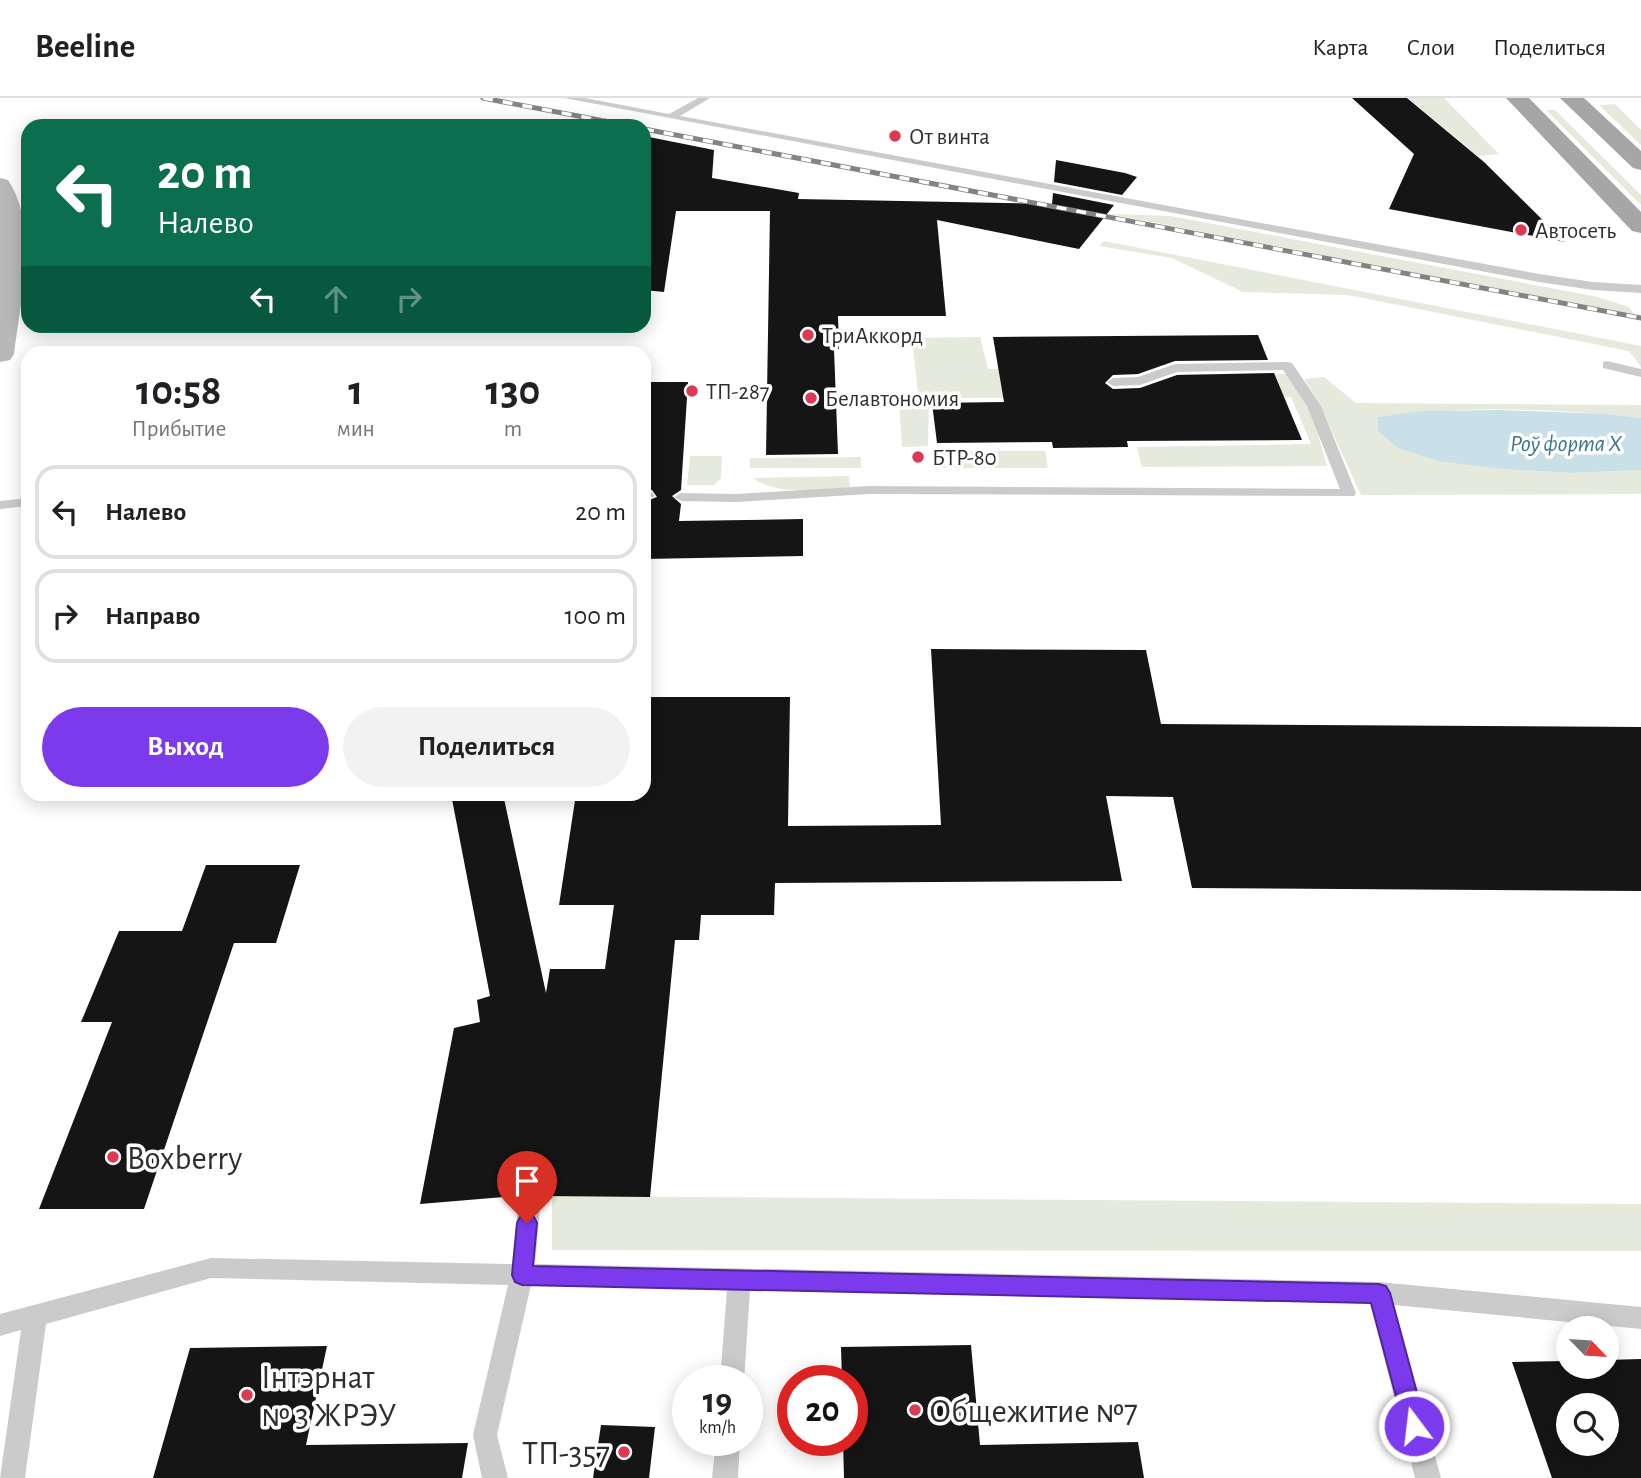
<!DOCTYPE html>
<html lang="ru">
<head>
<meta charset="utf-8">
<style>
  :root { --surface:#fff; --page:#f2f2f2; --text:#202124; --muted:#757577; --line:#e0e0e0; --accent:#7c3aed }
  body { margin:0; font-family:"Alegreya Sans",sans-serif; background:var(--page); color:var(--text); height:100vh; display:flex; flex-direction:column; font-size:26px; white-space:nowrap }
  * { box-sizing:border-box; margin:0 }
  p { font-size:23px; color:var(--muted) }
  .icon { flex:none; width:38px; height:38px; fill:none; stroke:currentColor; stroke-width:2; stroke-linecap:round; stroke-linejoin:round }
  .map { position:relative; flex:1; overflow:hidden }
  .drawer { position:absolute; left:21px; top:248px; width:630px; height:455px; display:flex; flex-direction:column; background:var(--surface); border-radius:21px; box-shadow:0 4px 18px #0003 }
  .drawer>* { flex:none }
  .guide { position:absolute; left:21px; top:21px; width:630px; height:214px; border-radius:21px; box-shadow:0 4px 18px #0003; background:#0b6e4f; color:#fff; overflow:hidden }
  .needle { width:46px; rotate:115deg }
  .buttons { position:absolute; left:1556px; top:1218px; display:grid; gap:14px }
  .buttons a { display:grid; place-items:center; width:63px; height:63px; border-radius:50%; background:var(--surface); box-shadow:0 4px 18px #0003; font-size:35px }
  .speed { position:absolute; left:672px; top:1267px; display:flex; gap:14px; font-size:35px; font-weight:700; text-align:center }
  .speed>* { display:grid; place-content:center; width:91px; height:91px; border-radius:50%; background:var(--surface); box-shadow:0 4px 18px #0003; line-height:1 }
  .speed small { font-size:18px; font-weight:400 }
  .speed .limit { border:10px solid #d22; background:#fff; color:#111 }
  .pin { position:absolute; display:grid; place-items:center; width:60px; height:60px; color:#fff; margin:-72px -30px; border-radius:50% 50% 50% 0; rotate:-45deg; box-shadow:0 0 7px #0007 }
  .pin .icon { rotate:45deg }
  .me { position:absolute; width:77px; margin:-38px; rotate:345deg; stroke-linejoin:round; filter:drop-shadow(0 0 5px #0008) }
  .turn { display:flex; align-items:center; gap:24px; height:147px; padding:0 21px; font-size:32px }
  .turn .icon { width:91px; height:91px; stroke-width:2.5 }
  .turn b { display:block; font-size:49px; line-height:60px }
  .lanes { display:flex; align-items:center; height:66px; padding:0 21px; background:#0003; justify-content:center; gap:35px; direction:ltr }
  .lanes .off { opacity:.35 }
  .eta { display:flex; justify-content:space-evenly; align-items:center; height:119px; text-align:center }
  .eta b { font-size:42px; font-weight:700; line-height:49px }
  .primary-button { display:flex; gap:14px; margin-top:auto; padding:14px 21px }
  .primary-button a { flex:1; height:80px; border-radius:42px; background:var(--accent); color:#fff; font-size:28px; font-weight:700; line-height:80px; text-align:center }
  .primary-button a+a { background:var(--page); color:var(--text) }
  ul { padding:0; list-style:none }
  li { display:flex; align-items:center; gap:21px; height:94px; margin:0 14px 10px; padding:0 7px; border:4px solid var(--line); border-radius:21px }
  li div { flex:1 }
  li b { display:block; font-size:26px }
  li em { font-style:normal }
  header { display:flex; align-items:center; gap:42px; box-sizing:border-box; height:98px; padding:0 35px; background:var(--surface); border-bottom:2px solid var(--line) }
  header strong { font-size:33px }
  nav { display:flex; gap:38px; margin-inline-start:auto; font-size:24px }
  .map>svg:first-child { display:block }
</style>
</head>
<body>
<header>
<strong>Beeline</strong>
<nav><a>Карта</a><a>Слои</a><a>Поделиться</a></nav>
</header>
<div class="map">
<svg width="1641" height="1380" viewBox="0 0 1641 1380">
  <rect width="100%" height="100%" fill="#fff"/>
  <path fill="#e5eadc" d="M 1408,0 L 1444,0 L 1499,56 L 1478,58 Z
    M 1615,6 L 1641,32 L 1641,47 L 1599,7 Z
    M 1546,12 L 1555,12 L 1641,97 L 1641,107 Z
    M 1110,116 L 1171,118 L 1598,199 L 1629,209 L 1635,217 Z
    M 1104,143 L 1641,248 L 1641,269 L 1629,253 L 1348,197 L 1243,194 L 1172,160 L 1099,148 Z
    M 980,239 L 988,271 L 1025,271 L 1031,300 L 929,300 L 928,348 L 902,349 L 899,306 L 919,304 L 912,240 Z
    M 1084,264 L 1164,264 L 1135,277 L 1101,277 L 1107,294 L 1162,293 L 1160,285 L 1182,276 L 1286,276 L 1310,309 L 1327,368 L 1142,369 L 1137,349 L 1311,346 L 1291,299 L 1095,301 Z
    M 1324,279 L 1356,305 L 1641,307 L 1641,320 C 1555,310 1464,308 1378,319 L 1501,371 L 1572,375 L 1641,372 L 1641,396 L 1361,397 L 1319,305 L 1304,281 Z
    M 934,353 L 1045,353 L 1048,370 L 935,370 Z
    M 690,358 L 722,358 L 721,380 L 714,387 L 687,387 Z
    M 861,359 L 861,370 L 750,370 L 750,360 Z
    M 849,378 L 850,389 C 817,391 782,399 753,380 Z
    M 552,1098 L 1641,1106 L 1641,1153 L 552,1152 Z"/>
  <path fill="#c9e0e9" d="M 1501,312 L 1607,316 L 1641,320 L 1641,372 L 1572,375 L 1501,371 L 1438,363 L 1398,350 L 1378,333 L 1378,319 L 1421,313 Z"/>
  <path fill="#151515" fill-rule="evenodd" d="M 1352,0 L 1407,0 L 1484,64 L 1565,144 L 1389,111 L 1414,56 Z
    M 644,38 L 714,52 L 712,80 L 799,95 L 798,101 L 1052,106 L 1053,95 L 1114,107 L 1079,151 L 937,122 L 946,218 L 838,218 L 839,251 L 834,251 L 838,356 L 766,357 L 770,113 L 676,113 L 664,194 L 644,192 Z
    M 1056,62 L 1125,75 L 1137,79 L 1122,97 L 1054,84 Z
    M 1258,237 L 1268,262 L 1175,263 L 1138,276 L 1113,277 L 1105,285 L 1113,291 L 1140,290 L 1177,277 L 1274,275 L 1302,342 L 1127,343 L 1128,349 L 1053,350 L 1052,344 L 937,345 L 932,305 L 1004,304 L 993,239 Z
    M 644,284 L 688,284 L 681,392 L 672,398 L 681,406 L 679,423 L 803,421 L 803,458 L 644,461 L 644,404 L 657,399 L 652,392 L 644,391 Z
    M 931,551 L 1146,552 L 1161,626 L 1641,629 L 1641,793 L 1192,790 L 1173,699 L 1106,698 L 1122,783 L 775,785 L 774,817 L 701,817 L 699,842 L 675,842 L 650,1099 L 543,1098 L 539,1090 L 529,1087 L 521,1090 L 517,1098 L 420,1106 L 454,930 L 480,924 L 477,902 L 490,898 L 451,696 L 503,696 L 546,895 L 550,871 L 605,871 L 614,807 L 559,807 L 576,696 L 644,696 L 644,599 L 790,599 L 788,728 L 941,727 Z
    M 206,767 L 300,767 L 276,845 L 234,845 L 144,1111 L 39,1111 L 112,924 L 81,924 L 119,833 L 182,833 Z
    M 971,1247 L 980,1347 L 1138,1344 L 1144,1380 L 844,1380 L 843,1342 L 852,1342 L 852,1283 L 842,1283 L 841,1249 Z
    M 327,1248 L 306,1347 L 468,1345 L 462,1380 L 153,1380 L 190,1250 Z
    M 1641,1261 L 1641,1380 L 1552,1380 L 1512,1264 L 1568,1263 L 1568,1269 L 1606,1269 L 1606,1262 ZM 1568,1307 L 1606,1307 L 1606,1346 L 1568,1346 Z
    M 601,1327 L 655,1329 L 649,1380 L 593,1380 Z"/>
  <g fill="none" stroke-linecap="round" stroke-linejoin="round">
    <path fill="#cbcbcb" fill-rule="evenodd" d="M 564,0 L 585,0 L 669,16 L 698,0 L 710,0 L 680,18 L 1539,176 L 1593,184 L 1641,187 L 1641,195 L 1593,192 L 1539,184 Z
      M 1607,263 L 1641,271 L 1641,279 L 1603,270 L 1603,264 Z
      M 1287,264 L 1292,265 L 1321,308 L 1356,395 L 1354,398 L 869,396 L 736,404 L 681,403 L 674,399 L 681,395 L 736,396 L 869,388 L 1340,391 L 1307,308 L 1283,272 L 1177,274 L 1140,287 L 1113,288 L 1107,284 L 1113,280 L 1138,279 L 1175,266 Z
      M 644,394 L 652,395 L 654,398 L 644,402 Z
      M 28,400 L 28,408 L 0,411 L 0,403 Z
      M 530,1089 L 538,1092 L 541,1099 L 535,1166 L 1379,1184 L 1641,1209 L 1641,1231 L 1394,1207 L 1441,1380 L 1415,1380 L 1370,1205 L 750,1192 L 744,1283 L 720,1283 L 727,1192 L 531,1187 L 497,1337 L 508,1380 L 482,1380 L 473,1337 L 508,1187 L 211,1180 L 46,1226 L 25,1380 L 0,1380 L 21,1232 L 0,1238 L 0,1216 L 211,1160 L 512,1166 L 519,1099 L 522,1092 Z
      M 716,1342 L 740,1342 L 738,1380 L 712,1380 Z"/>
    <path fill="#b8b8b8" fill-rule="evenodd" d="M 0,80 L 8,82 C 39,127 20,205 14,256 L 10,262 L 0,264 Z"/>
    <path fill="#a6a6a6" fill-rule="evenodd" d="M 1506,0 L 1529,0 L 1641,114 L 1641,135 L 1632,133 Z
      M 1560,0 L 1584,0 L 1641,53 L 1641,72 L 1633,70 Z"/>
    <g stroke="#838383" stroke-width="5">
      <path id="rail" d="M 483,0 L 631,28
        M 644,31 L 1641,220"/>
    </g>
    <use href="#rail" stroke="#fff" stroke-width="3.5" stroke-dasharray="10" stroke-linecap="butt"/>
  </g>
  <path fill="#7c3aed" stroke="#51269a" stroke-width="2" d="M 527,1116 L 534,1119 L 537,1125 L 533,1168 L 1379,1186 L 1386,1188 L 1390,1195 L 1426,1328 L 1422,1336 L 1414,1339 L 1406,1336 L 1371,1205 L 522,1187 L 515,1184 L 512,1177 L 517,1125 L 520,1119 Z"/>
  <g fill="#dc3955" stroke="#fff" stroke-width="2.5">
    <circle cx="895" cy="38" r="7"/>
    <circle cx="1521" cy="132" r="7"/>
    <circle cx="808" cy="237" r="7"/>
    <circle cx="692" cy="293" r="7"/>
    <circle cx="811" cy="300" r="7"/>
    <circle cx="918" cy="359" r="7"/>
    <circle cx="113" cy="1059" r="7"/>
    <circle cx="247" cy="1297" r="7"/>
    <circle cx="915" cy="1312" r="7"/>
    <circle cx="624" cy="1354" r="7"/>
  </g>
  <g text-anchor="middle" stroke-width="7" stroke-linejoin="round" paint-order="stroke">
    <g font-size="23" fill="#2e2e2e" stroke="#fff" text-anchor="start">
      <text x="909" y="46">От винта</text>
      <text x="1535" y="140">Автосеть</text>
      <text x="822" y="245">ТриАккорд</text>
      <text x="706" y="301">ТП-287</text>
      <text x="825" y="308">Белавтономия</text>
      <text x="932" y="367">БТР-80</text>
    </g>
    <g font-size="24" font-style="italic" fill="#40768b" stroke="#fff">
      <text x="1566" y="353">Роў форта X</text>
    </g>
    <g font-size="33" fill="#2e2e2e" stroke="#fff" text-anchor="start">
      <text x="127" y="1071">Boxberry</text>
      <text x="261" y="1290">Інтэрнат<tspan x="261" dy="38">№ 3 ЖРЭУ</tspan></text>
      <text x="929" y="1324">Общежитие №7</text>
      <text x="610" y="1366" text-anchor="end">ТП-357</text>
    </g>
  </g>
</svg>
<div class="buttons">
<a><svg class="needle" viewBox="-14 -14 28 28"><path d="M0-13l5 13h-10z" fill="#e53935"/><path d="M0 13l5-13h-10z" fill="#757577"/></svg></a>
<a><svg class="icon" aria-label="search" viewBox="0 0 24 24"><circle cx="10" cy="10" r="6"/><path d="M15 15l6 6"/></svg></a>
</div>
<div class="speed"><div>19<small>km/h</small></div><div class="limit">20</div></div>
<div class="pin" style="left:527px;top:1125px;background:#d93025"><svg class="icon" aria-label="arrive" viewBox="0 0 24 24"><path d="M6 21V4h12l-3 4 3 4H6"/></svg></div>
<svg class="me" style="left:1414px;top:1328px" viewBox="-20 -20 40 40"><circle r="17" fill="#7c3aed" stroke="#fff" stroke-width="3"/><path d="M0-11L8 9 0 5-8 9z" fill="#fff"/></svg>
<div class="guide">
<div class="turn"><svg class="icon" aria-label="left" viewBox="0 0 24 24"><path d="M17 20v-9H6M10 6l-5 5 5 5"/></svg><div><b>20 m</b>Налево</div></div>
<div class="lanes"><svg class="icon" aria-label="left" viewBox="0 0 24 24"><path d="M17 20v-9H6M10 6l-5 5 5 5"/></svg><svg class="icon off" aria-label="ahead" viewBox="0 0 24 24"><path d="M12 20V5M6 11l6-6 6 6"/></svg><svg class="icon off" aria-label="right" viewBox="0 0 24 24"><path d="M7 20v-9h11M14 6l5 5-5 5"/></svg></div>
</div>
<section class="drawer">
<div class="eta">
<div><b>10:58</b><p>Прибытие</p></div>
<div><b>1</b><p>мин</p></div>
<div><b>130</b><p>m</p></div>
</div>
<ul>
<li><svg class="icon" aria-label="left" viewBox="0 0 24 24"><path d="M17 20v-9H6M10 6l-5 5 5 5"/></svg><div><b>Налево</b></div><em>20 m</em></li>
<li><svg class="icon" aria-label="right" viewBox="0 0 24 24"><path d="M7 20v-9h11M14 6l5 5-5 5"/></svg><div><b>Направо</b></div><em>100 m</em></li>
</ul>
<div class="primary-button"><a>Выход</a><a>Поделиться</a></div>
</section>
</div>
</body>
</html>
